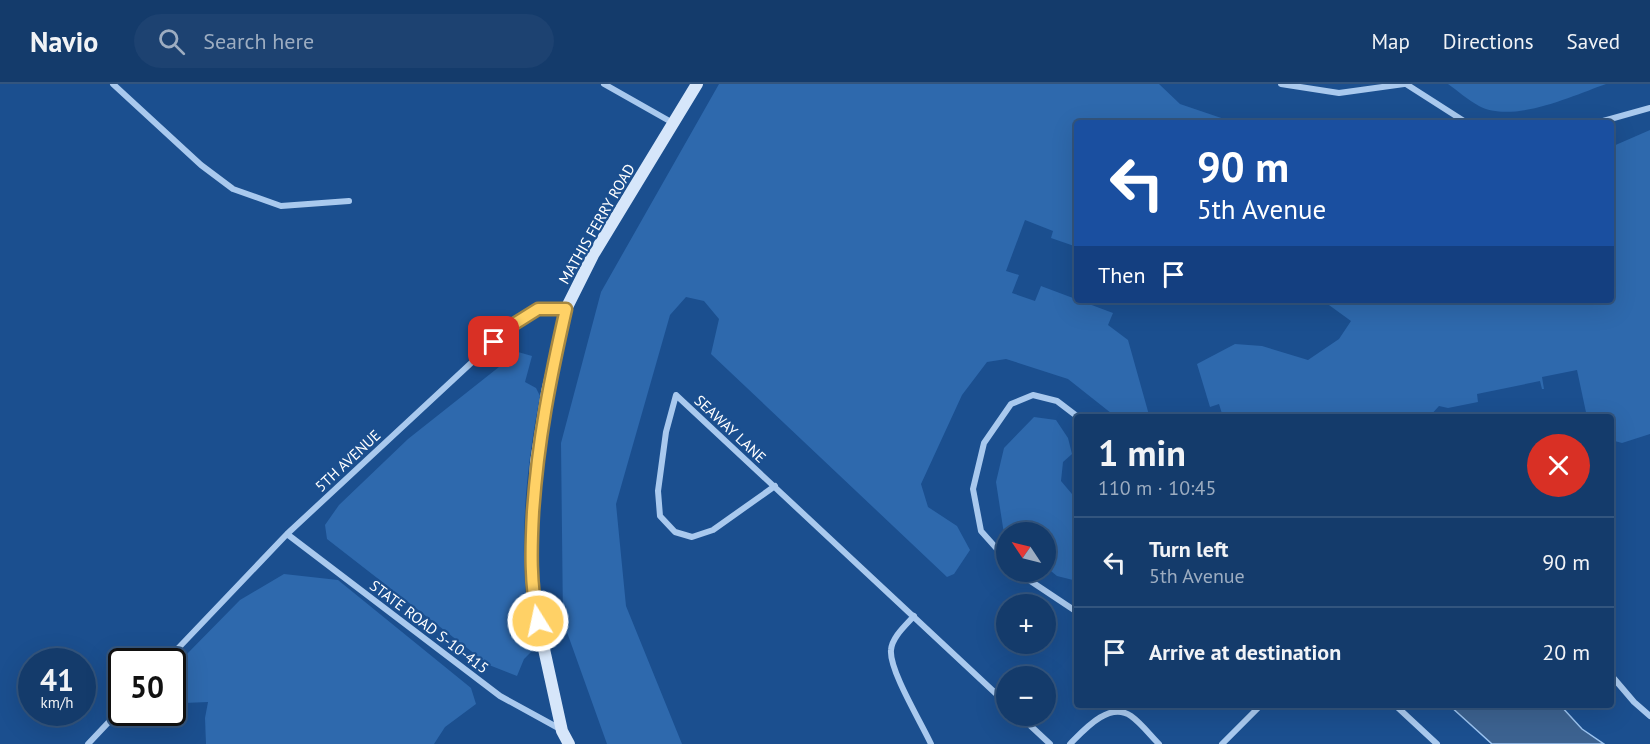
<!DOCTYPE html>
<html lang="en">
<head>
<meta charset="utf-8">
<style>
  :root { --surface:#143b6b; --page:#1d4271; --text:#f1f3f6; --muted:#9dadc1; --line:#33557e }
  body { margin:0; font-family:"PT Sans",sans-serif; background:var(--page); color:var(--text); height:100vh; display:flex; flex-direction:column; font-size:22px; white-space:nowrap }
  * { box-sizing:border-box; margin:0 }
  p { font-size:20px; color:var(--muted) }
  .icon { flex:none; width:33px; height:33px; fill:none; stroke:currentColor; stroke-width:2; stroke-linecap:round; stroke-linejoin:round }
  .map { position:relative; flex:1; overflow:hidden }
  .sheet { position:absolute; left:1074px; top:330px; width:540px; height:294px; display:flex; flex-direction:column; background:var(--surface); border-radius:6px; box-shadow:0 6px 24px #0002,0 0 0 2px var(--line) }
  .sheet>* { flex:none }
  .banner { position:absolute; left:1074px; top:36px; width:540px; height:183px; border-radius:6px; box-shadow:0 6px 24px #0002,0 0 0 2px var(--line); background:#1a4fa0; color:#fff; overflow:hidden }
  .needle { width:39px; rotate:305deg }
  .controls { position:absolute; left:996px; top:438px; display:grid; gap:12px }
  .controls a { display:grid; place-items:center; width:60px; height:60px; border-radius:50%; background:var(--surface); box-shadow:0 6px 24px #0002,0 0 0 2px var(--line); font-size:30px }
  .speed { position:absolute; left:18px; top:564px; display:flex; gap:12px; font-size:30px; font-weight:700; text-align:center }
  .speed>* { display:grid; place-content:center; width:78px; height:78px; border-radius:50%; background:var(--surface); box-shadow:0 6px 24px #0002,0 0 0 2px var(--line); line-height:1 }
  .speed small { font-size:15px; font-weight:400 }
  .speed .limit { border:3px solid #111; border-radius:9px; background:#fff; color:#111 }
  .pin { position:absolute; display:grid; place-items:center; width:51px; height:51px; color:#fff; margin:-26px; border-radius:12px; box-shadow:0 3px 9px #0006 }
  .me { position:absolute; width:66px; margin:-33px; rotate:350deg; stroke-linejoin:round; filter:drop-shadow(0 0 4px #0008) }
  .turn { display:flex; align-items:center; gap:21px; height:126px; padding:0 24px; font-size:27px }
  .turn .icon { width:78px; height:78px; stroke-width:2.5 }
  .turn b { display:block; font-size:42px; line-height:51px }
  .then { display:flex; align-items:center; height:57px; padding:0 24px; background:#0003; gap:12px; font-size:22px }
  .round { display:grid; place-items:center; flex:none; width:63px; height:63px; border-radius:32px; background:var(--page) }
  .head { display:flex; align-items:center; justify-content:space-between; height:102px; padding:0 24px }
  h1 { font-size:36px; font-weight:600; line-height:45px }
  ul { padding:0; list-style:none }
  li { display:flex; align-items:center; gap:18px; height:90px; padding:0 24px; border-top:2px solid var(--line) }
  li div { flex:1 }
  li b { display:block; font-size:22px }
  li em { font-style:normal }
  header { display:flex; align-items:center; gap:36px; box-sizing:border-box; height:84px; padding:0 30px; background:var(--surface); border-bottom:2px solid var(--line) }
  header strong { font-size:28px }
  nav { display:flex; gap:33px; margin-inline-start:auto; font-size:21px }
  .search { width:420px; height:54px; background:var(--page); display:flex; align-items:center; gap:15px; box-sizing:border-box; padding:0 21px; border-radius:33px; color:var(--muted); font-size:22px }
  .map>svg:first-child { display:block }
</style>
</head>
<body>
<header>
<strong>Navio</strong>
<div class="search"><svg class="icon" aria-label="search" viewBox="0 0 24 24"><circle cx="10" cy="10" r="6"/><path d="M15 15l6 6"/></svg>Search here</div>
<nav><a>Map</a><a>Directions</a><a>Saved</a></nav>
</header>
<div class="map">
<svg width="1650" height="660" viewBox="0 0 1650 660">
  <rect width="100%" height="100%" fill="#1b4f8f"/>
  <path fill="#2e69ad" d="M 719,0 L 1159,0 L 1180,20 L 1236,39 L 1263,39 L 1077,39 L 1077,163 L 1051,154 L 1053,147 L 1025,136 L 1006,187 L 1019,191 L 1012,209 L 1035,217 L 1041,202 L 1113,229 L 1108,241 L 1128,256 L 1149,331 L 1148,333 L 1116,333 L 1068,295 L 1006,275 L 987,278 L 962,311 L 921,400 L 928,423 L 957,442 L 970,466 L 954,490 L 947,493 L 711,270 L 719,235 L 704,217 L 686,213 L 670,231 L 616,420 L 626,522 L 682,660 L 607,660 L 563,537 L 561,359 L 601,208 Z
    M 1448,0 L 1606,0 C 1572,12 1513,40 1479,22 C 1468,16 1458,7 1448,0 Z
    M 1650,46 L 1650,350 L 1622,359 L 1611,356 L 1611,333 L 1587,333 L 1577,286 L 1542,293 L 1544,305 L 1542,305 L 1540,297 L 1477,310 L 1478,318 L 1448,324 L 1439,322 L 1429,333 L 1223,333 L 1219,320 L 1210,323 L 1197,280 L 1235,260 L 1262,262 L 1308,276 L 1339,255 L 1351,237 L 1322,216 L 1452,216 L 1457,220 L 1461,216 L 1611,216 L 1611,63 Z
    M 518,268 L 532,272 L 525,298 L 536,304 L 540,312 C 528,373 521,437 525,500 C 526,521 531,543 535,564 L 524,575 L 517,592 L 489,581 L 327,455 L 325,441 L 339,421 L 408,355 Z
    M 1034,333 L 1056,336 L 1068,354 L 1072,370 L 1063,378 L 1061,397 L 1077,416 L 1077,497 L 1057,492 L 1046,483 L 1046,448 L 1006,448 L 1006,452 L 1004,450 L 996,398 L 1004,364 Z
    M 284,490 L 338,496 L 471,604 L 476,620 L 445,643 L 434,660 L 206,660 L 205,634 L 208,618 L 184,619 L 173,606 L 184,573 L 240,516 Z"/>
  <path fill="#3c6290" stroke="#9cc4f0" stroke-width="1.5" d="M 1449,621 L 1560,621 L 1582,645 L 1604,660 L 1492,660 Z"/>
  <g fill="none" stroke-linecap="round" stroke-linejoin="round">
    <path stroke="#a9c9ee" stroke-width="6" d="M 113,0 L 201,81 L 233,105 L 281,122 L 349,117
      M 604,0 L 673,39
      M 1281,0 L 1339,9 L 1404,0
      M 1406,0 L 1467,39
      M 1596,39 L 1650,24
      M 775,402 L 713,446 L 692,453 L 675,448 L 660,432 L 658,407 L 666,348 L 676,311 L 1006,619
      M 287,450 L 500,612 L 562,646
      M 1006,475 L 981,447 L 973,405 L 984,359 L 1011,320 L 1033,311 L 1057,317 L 1078,333
      M 1017,488 L 1077,528
      M 914,532 C 906,541 892,553 891,566 C 889,586 922,640 931,660
      M 165,578 L 287,450 L 511,242 L 538,225 L 566,225
      M 1611,591 L 1634,618 L 1650,632
      M 1395,621 L 1437,660
      M 1020,632 L 1050,660
      M 88,660 L 122,624
      M 1070,660 C 1084,646 1109,617 1131,632 C 1141,639 1150,651 1159,660
      M 1222,660 L 1261,621"/>
    <path stroke="#d6e6fa" stroke-width="12" d="M 569,660 L 562,647 L 533,515 L 531,466 L 536,378 L 547,308 L 566,225 L 593,171 L 697,0"/>
  </g>
  <g fill="none" stroke-linecap="round" stroke-linejoin="round">
    <g stroke="#a68842" stroke-width="15">
      <path id="route" d="M 494,258 L 511,242 L 538,225 L 566,225 C 550,295 538,356 533,428 C 531,465 530,500 538,537"/>
    </g>
    <use href="#route" stroke="#ffd166" stroke-width="10"/>
  </g>
  <g text-anchor="middle" stroke-width="4.5" stroke-linejoin="round" paint-order="stroke">
    <g font-size="15" fill="#fff" stroke="#1b4f8f">
      <text transform="translate(597 140) rotate(-60)" y="5">MATHIS FERRY ROAD</text>
      <text transform="translate(730 345) rotate(43)" y="5">SEAWAY LANE</text>
      <text transform="translate(348 377) rotate(-43)" y="5">5TH AVENUE</text>
      <text transform="translate(429 543) rotate(37)" y="5">STATE ROAD S-10-415</text>
    </g>
  </g>
</svg>
<div class="controls">
<a><svg class="needle" viewBox="-14 -14 28 28"><path d="M0-13l5 13h-10z" fill="#e53935"/><path d="M0 13l5-13h-10z" fill="#9dadc1"/></svg></a>
<a>+</a>
<a>−</a>
</div>
<div class="speed"><div>41<small>km/h</small></div><div class="limit">50</div></div>
<div class="pin" style="left:494px;top:258px;background:#d93025"><svg class="icon" aria-label="arrive" viewBox="0 0 24 24"><path d="M6 21V4h12l-3 4 3 4H6"/></svg></div>
<svg class="me" style="left:538px;top:537px" viewBox="-20 -20 40 40"><circle r="17" fill="#ffd166" stroke="#fff" stroke-width="3"/><path d="M0-11L8 9 0 5-8 9z" fill="#fff"/></svg>
<div class="banner">
<div class="turn"><svg class="icon" aria-label="left" viewBox="0 0 24 24"><path d="M17 20v-9H6M10 6l-5 5 5 5"/></svg><div><b>90 m</b>5th Avenue</div></div>
<div class="then">Then<svg class="icon" aria-label="arrive" viewBox="0 0 24 24"><path d="M6 21V4h12l-3 4 3 4H6"/></svg></div>
</div>
<section class="sheet">
<div class="head"><div><h1>1 min</h1><p>110 m · 10:45</p></div><a class="round" style="background:#d93025;color:#fff"><svg class="icon" aria-label="close" viewBox="0 0 24 24"><path d="M6 6l12 12M18 6L6 18"/></svg></a></div>
<ul>
<li><svg class="icon" aria-label="left" viewBox="0 0 24 24"><path d="M17 20v-9H6M10 6l-5 5 5 5"/></svg><div><b>Turn left</b><p>5th Avenue</p></div><em>90 m</em></li>
<li><svg class="icon" aria-label="arrive" viewBox="0 0 24 24"><path d="M6 21V4h12l-3 4 3 4H6"/></svg><div><b>Arrive at destination</b></div><em>20 m</em></li>
</ul>
</section>
</div>
</body>
</html>
